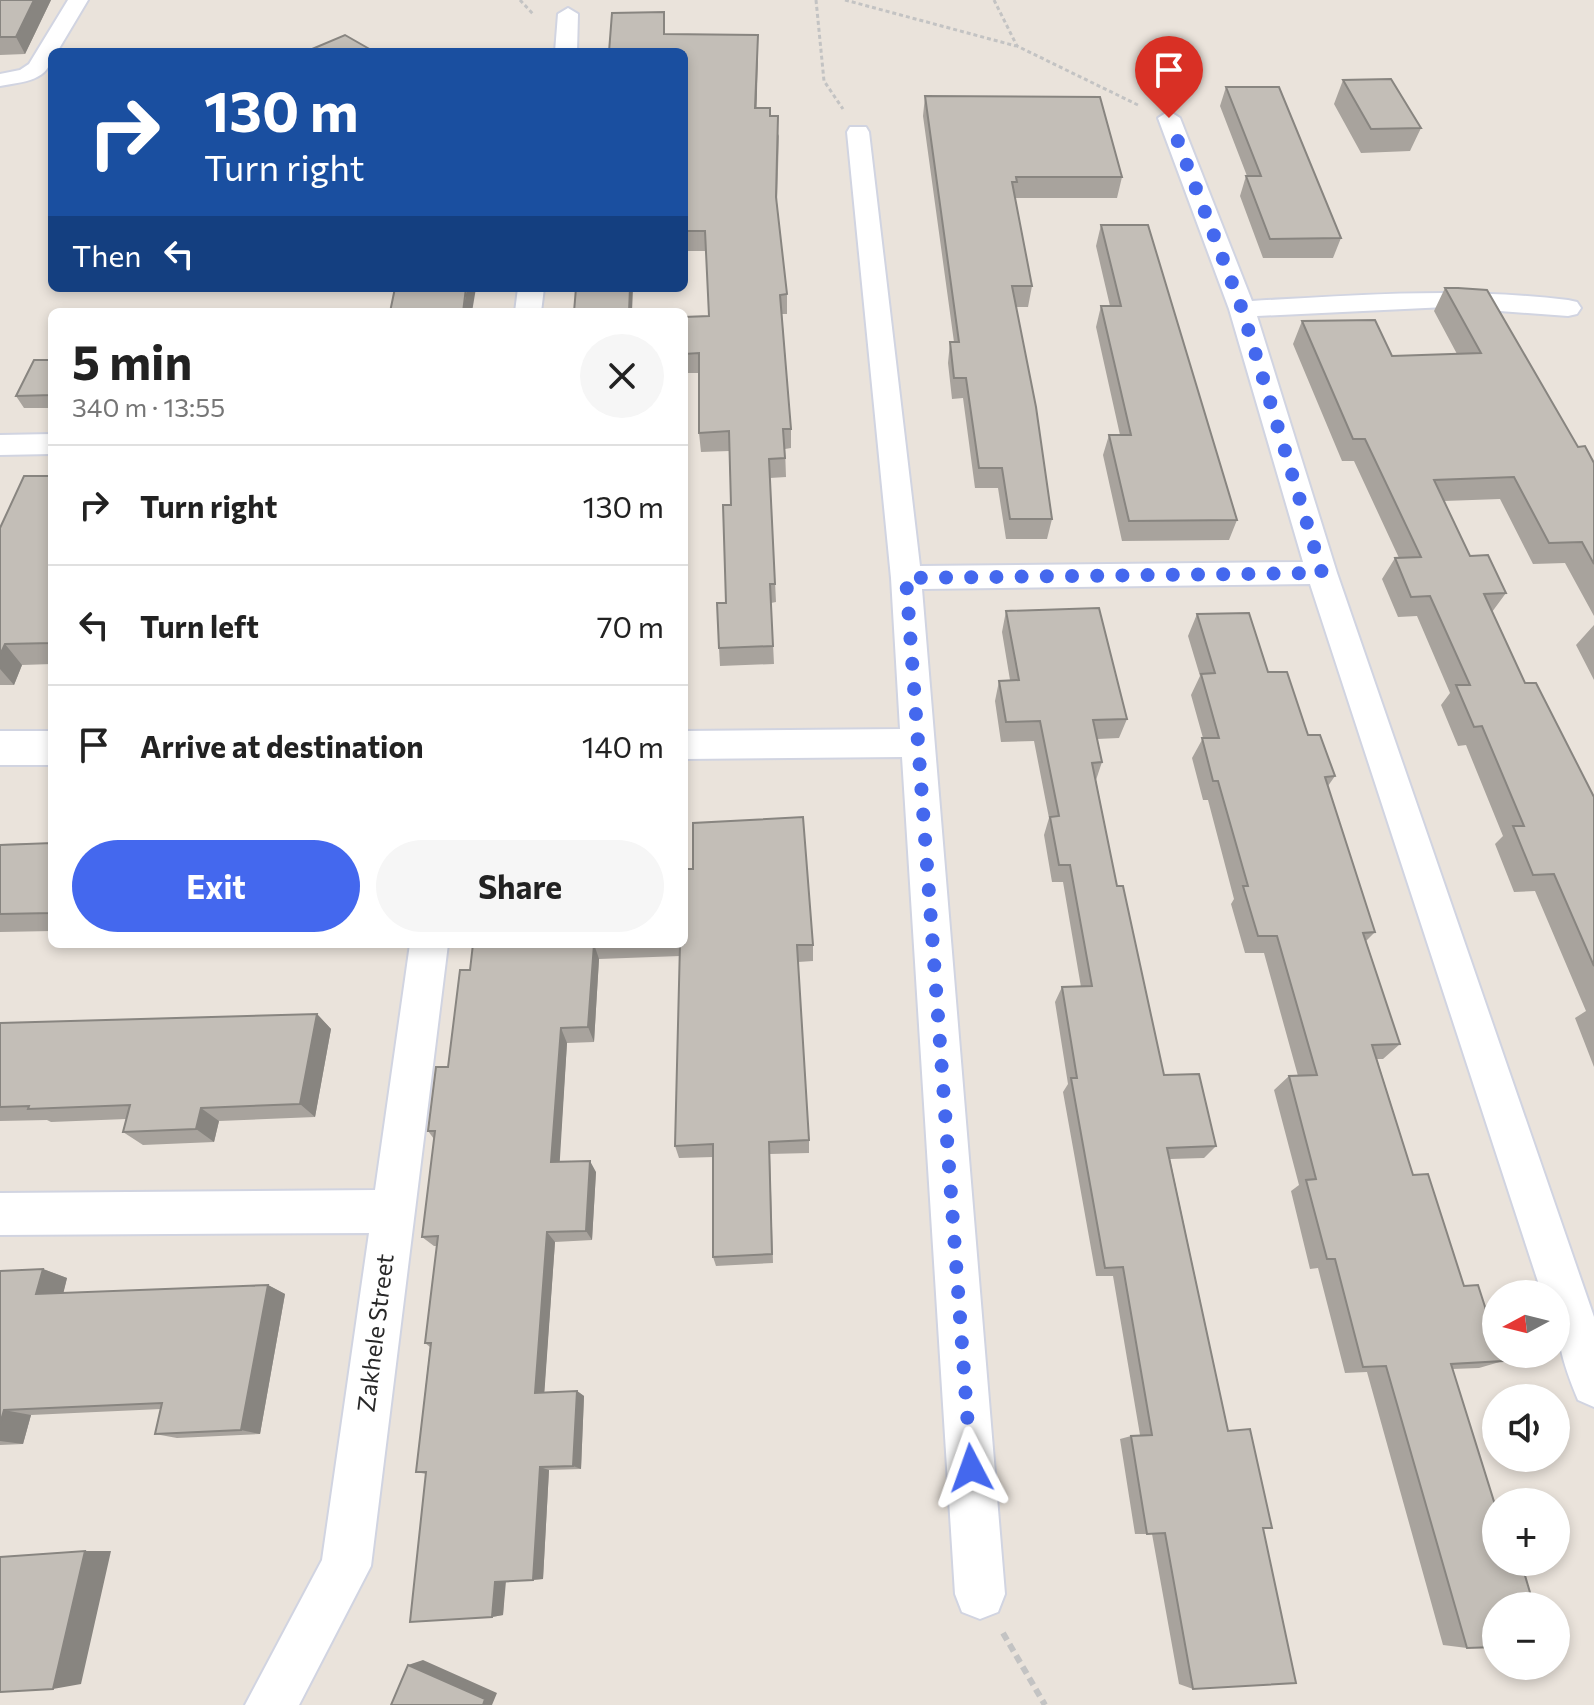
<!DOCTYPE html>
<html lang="en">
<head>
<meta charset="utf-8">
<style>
  :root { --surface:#fff; --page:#f6f6f6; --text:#222; --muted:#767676; --line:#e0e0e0; --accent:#4468ee }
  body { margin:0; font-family:Commissioner,sans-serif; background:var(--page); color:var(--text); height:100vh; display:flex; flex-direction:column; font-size:30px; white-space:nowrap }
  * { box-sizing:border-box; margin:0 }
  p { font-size:26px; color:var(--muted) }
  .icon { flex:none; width:44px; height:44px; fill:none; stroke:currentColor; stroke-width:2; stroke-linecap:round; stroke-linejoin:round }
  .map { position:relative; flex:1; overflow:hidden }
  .details { position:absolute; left:48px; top:308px; width:640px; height:640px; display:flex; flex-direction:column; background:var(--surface); border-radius:12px; box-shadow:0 4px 12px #0003 }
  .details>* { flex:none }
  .guide { position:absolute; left:48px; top:48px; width:640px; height:244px; border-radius:12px; box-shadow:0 4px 12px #0003; background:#1a4fa0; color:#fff; overflow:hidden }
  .needle { width:52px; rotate:263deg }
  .fabs { position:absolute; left:1482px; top:1280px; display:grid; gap:16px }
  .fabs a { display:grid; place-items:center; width:88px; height:88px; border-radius:50%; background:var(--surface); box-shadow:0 4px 12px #0003; font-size:40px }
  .pin { position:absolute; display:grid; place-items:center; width:68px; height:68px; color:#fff; margin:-82px -34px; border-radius:50% 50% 50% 0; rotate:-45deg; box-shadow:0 0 8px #0007 }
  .pin .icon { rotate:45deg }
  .me { position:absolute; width:88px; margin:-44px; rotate:356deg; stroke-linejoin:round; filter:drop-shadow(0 0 6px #0008) }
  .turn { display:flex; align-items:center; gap:28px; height:168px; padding:0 24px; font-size:36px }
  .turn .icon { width:104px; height:104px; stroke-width:2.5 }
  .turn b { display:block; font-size:56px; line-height:68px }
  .then { display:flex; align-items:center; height:76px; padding:0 24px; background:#0003; gap:16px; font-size:30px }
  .round { display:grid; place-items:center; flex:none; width:84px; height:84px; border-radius:42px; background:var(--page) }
  .summary { display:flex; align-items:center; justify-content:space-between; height:136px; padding:0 24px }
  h1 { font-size:48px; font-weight:700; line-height:60px }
  .cta { display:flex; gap:16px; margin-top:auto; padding:16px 24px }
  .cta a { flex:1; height:92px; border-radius:48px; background:var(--accent); color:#fff; font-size:32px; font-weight:700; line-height:92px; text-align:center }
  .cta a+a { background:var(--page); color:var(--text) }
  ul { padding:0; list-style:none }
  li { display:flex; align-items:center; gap:24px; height:120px; padding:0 24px; border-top:2px solid var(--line) }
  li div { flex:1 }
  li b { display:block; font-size:30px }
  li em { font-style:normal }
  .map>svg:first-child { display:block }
</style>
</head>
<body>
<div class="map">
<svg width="1594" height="1705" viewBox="0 0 1594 1705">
  <rect width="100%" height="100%" fill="#eae3db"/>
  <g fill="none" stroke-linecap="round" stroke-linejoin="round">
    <g stroke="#d1d4e1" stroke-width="4">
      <path id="minor" d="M 68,0 L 88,0 L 57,52 L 52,52 C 52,81 22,82 0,86 L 0,74 L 20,70 L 29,64 Z
        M 568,8 L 578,14 L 577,52 L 555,52 L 558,14 Z
        M 1169,111 L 1180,118 L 1252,301 C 1358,295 1462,287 1568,300 L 1577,302 L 1581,308 L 1577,314 L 1568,316 L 1446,307 L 1257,316 L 1337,573 L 1594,1317 L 1594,1407 L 1578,1400 C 1561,1359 1556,1338 1556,1294 L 1542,1294 L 1310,584 L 922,589 L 1005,1594 L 998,1612 L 980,1619 L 962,1612 L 955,1594 L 902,757 L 684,759 L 684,731 L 900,729 L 891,578 L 847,132 L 850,127 L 866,127 L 869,132 L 920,566 L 1303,562 L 1229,309 L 1158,118 Z
        M 518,288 L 544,288 L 541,312 L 515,312 Z
        M 52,434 L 52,454 L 0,455 L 0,435 Z
        M 410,944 L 448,944 L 371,1566 L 299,1705 L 245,1705 L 322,1560 L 369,1233 L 0,1235 L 0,1193 L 375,1190 Z"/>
    </g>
    <g stroke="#d1d4e1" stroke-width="4">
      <path id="tertiary" d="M 0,731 L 52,731 L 52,765 L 0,765 Z"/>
    </g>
    <path stroke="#c3c3c3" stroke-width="3" stroke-dasharray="4 3" stroke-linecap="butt" d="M 520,0 L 533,14
      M 816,0 L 824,81 L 843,109
      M 845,0 L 1016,46
      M 994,0 L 1017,46 L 1138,105"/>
    <path stroke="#c3c3c3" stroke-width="6" stroke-dasharray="8 5" stroke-linecap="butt" d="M 1003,1633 L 1045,1705"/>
    <use href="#minor" fill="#fff" fill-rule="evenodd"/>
    <use href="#tertiary" fill="#fff" fill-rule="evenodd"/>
  </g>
  <path fill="#a8a39d" d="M 0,0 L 51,0 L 25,54 L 0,55 Z
    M 666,34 L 758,35 L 756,108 L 770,116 L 779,136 L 777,203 L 787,294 L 787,314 L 782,314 L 791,429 L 791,448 L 785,449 L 786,477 L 770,478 L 776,602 L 771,603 L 774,664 L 720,666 L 719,648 L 726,603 L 731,505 L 729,451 L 701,452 L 699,433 L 699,373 L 684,373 L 684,317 L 709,316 L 706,251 L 684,251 L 684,52 Z
    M 1343,80 L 1421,128 L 1410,151 L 1361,153 L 1334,104 Z
    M 1226,87 L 1341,238 L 1333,258 L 1263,258 L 1240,196 L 1246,176 L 1247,176 L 1220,106 Z
    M 925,96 L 1122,177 L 1117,198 L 1015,198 L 1032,286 L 1028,307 L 1016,307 L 1052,519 L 1047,539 L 1006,539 L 998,488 L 975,488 L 963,398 L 952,399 L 948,363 L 950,342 L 954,342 L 923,116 Z
    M 1101,225 L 1237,520 L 1229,540 L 1122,541 L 1103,455 L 1109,435 L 1120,435 L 1096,327 L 1101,306 L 1110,306 L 1096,246 Z
    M 1445,288 L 1578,447 L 1594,463 L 1594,616 L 1565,563 L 1533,564 L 1500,499 L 1444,501 L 1470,556 L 1506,593 L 1492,612 L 1525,683 L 1594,797 L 1594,1067 L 1575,1018 L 1586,1011 L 1535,891 L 1514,892 L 1495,844 L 1503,836 L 1466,745 L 1458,746 L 1441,705 L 1450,693 L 1417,616 L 1398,617 L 1382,579 L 1395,558 L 1399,558 L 1354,461 L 1342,461 L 1293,344 L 1302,321 L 1392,356 L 1457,354 L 1434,311 Z
    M 52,360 L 52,408 L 24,408 L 16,396 Z
    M 52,476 L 52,664 L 22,665 L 14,685 L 0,685 L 0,528 Z
    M 1006,611 L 1127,719 L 1119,738 L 1097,739 L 1102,762 L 1096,780 L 1117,886 L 1164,1075 L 1216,1146 L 1204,1158 L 1170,1159 L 1228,1431 L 1263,1528 L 1193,1689 L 1179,1684 L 1152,1534 L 1135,1534 L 1120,1439 L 1131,1436 L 1140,1435 L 1113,1276 L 1096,1276 L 1063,1092 L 1068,1084 L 1055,1002 L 1062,987 L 1081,987 L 1063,882 L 1052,882 L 1044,835 L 1049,818 L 1034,741 L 1001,742 L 995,701 L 999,681 L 1010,680 L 1002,632 Z
    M 1197,614 L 1268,672 L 1335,776 L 1328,786 L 1375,932 L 1366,941 L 1400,1044 L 1383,1059 L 1377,1059 L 1413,1175 L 1464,1286 L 1503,1361 L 1479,1368 L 1452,1369 L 1467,1648 L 1443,1645 L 1367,1372 L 1345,1373 L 1318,1268 L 1310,1269 L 1291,1191 L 1299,1185 L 1274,1090 L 1289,1076 L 1298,1076 L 1264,953 L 1245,953 L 1231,904 L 1234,899 L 1208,800 L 1203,800 L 1192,758 L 1203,738 L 1191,695 L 1200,676 L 1188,636 Z
    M 1594,625 L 1594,680 L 1576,645 Z
    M 52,843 L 52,931 L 0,932 L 0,844 Z
    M 473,944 L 813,945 L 813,961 L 798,962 L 809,1140 L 809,1153 L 770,1154 L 773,1263 L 716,1266 L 713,1257 L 713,1157 L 679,1158 L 675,1146 L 680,956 L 599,959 L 594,1042 L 567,1043 L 559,1162 L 596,1172 L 592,1240 L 555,1242 L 544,1392 L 577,1391 L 584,1396 L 581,1469 L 549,1470 L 543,1579 L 505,1581 L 503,1615 L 492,1617 L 426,1474 L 416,1472 L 430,1347 L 425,1343 L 437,1246 L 434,1246 L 422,1237 L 434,1139 L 428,1131 L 448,1067 L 470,970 Z
    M 317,1014 L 331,1029 L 315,1117 L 219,1121 L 214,1142 L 143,1145 L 123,1132 L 126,1119 L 51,1122 L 47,1120 L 0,1121 L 0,1023 Z
    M 43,1269 L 67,1278 L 63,1293 L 268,1285 L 285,1294 L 260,1434 L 177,1438 L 155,1434 L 161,1409 L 31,1415 L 23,1444 L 0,1445 L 0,1271 Z"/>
  <path fill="#888580" d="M 34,0 L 51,0 L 25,54 L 16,37 Z
    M 758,35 L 758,54 L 756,128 L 755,108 Z
    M 467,288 L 476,288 L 472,312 L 463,312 Z
    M 630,288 L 633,288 L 632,312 L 629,312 Z
    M 5,644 L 22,665 L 14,685 L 0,669 L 0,655 Z
    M 594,944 L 599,959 L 594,1042 L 588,1027 Z
    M 317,1014 L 331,1029 L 315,1117 L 300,1104 Z
    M 561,1028 L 567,1043 L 559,1174 L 551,1162 Z
    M 201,1108 L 219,1121 L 214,1142 L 196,1129 Z
    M 590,1161 L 596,1172 L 592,1240 L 586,1231 Z
    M 547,1232 L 555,1242 L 544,1398 L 535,1393 Z
    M 43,1269 L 67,1278 L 61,1303 L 36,1294 Z
    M 268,1285 L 285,1294 L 260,1434 L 241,1430 Z
    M 577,1391 L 584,1396 L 581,1469 L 573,1466 Z
    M 4,1410 L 31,1415 L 23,1444 L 0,1441 L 0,1424 Z
    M 540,1467 L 549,1470 L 543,1579 L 533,1580 Z
    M 85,1551 L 111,1551 L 81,1684 L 53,1689 Z
    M 506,1581 L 503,1615 L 492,1617 L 495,1582 Z
    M 423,1660 L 497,1693 L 492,1705 L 483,1705 L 408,1665 Z"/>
  <path fill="#c3beb7" stroke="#888580" stroke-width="2" d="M 0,0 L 34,0 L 16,37 L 0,37 Z
    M 664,12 L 664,34 L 758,35 L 755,108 L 770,108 L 770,116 L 778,116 L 776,197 L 787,294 L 780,295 L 791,429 L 783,429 L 785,458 L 769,459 L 775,584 L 770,584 L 773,646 L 719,648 L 717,603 L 726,603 L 723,505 L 731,505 L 729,431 L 699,433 L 699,353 L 684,354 L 684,317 L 709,316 L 705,231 L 684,231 L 684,52 L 609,52 L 612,13 Z
    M 345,35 L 373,51 L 379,49 L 384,52 L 305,52 Z
    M 1391,79 L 1421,128 L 1371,129 L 1343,80 Z
    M 1226,87 L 1279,87 L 1341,238 L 1270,239 L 1246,176 L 1261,176 Z
    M 925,96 L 1100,97 L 1122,177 L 1016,177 L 1017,182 L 1012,182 L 1032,286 L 1012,286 L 1036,407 L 1052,519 L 1010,519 L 1002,468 L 979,468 L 966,378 L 954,378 L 950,342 L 959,342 Z
    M 1101,225 L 1148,225 L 1237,520 L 1129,521 L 1109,435 L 1131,435 L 1101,306 L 1121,306 Z
    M 395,288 L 466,288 L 463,312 L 390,312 Z
    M 576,288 L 630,288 L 629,312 L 574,312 Z
    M 1445,288 L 1458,288 L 1487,290 L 1578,447 L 1585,446 L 1594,463 L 1594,564 L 1582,542 L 1549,543 L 1514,477 L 1434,480 L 1470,556 L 1488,555 L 1506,593 L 1484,594 L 1525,683 L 1536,683 L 1594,797 L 1594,966 L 1554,874 L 1533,875 L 1513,826 L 1524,826 L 1482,726 L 1474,727 L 1456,685 L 1470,685 L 1430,596 L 1411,597 L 1395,558 L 1421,557 L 1365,439 L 1353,439 L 1302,321 L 1375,320 L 1392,356 L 1481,353 Z
    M 34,360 L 52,360 L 52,395 L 16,396 Z
    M 24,476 L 52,476 L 52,643 L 5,644 L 0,655 L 0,528 Z
    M 1099,608 L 1127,719 L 1093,720 L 1102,762 L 1092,763 L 1117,886 L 1123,886 L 1164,1075 L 1199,1074 L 1216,1146 L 1167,1148 L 1228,1431 L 1250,1429 L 1272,1528 L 1263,1528 L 1296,1683 L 1193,1689 L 1165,1533 L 1147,1534 L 1131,1436 L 1152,1435 L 1123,1267 L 1105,1268 L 1071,1078 L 1077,1078 L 1062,987 L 1092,986 L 1070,865 L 1059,865 L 1050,817 L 1059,816 L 1040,721 L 1006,722 L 999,681 L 1019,680 L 1006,611 Z
    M 1249,613 L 1268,672 L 1287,672 L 1308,735 L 1320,735 L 1335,776 L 1325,777 L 1375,932 L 1363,933 L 1400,1044 L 1372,1045 L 1413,1175 L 1428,1174 L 1464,1286 L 1478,1285 L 1496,1341 L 1496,1354 L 1500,1354 L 1503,1361 L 1451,1364 L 1496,1508 L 1496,1562 L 1521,1562 L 1534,1606 L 1496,1606 L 1496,1647 L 1467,1648 L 1386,1366 L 1363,1367 L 1335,1259 L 1327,1259 L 1306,1180 L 1316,1179 L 1289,1076 L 1317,1075 L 1277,936 L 1258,936 L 1243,886 L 1248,886 L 1218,781 L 1213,781 L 1202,738 L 1219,738 L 1201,674 L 1215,673 L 1197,614 Z
    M 803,817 L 813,945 L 797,945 L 809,1140 L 769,1142 L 772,1254 L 713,1257 L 713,1144 L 675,1146 L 680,944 L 684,944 L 684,869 L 693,869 L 693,823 Z
    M 52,843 L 52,913 L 0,914 L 0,845 Z
    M 473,944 L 594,944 L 588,1027 L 561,1028 L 551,1162 L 590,1161 L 586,1231 L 547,1232 L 535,1393 L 577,1391 L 573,1466 L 540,1467 L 533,1580 L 495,1582 L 492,1617 L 410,1622 L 426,1472 L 416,1472 L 431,1343 L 425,1343 L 438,1236 L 422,1237 L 435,1131 L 428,1131 L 436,1067 L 448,1067 L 460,970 L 470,970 Z
    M 317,1014 L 300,1104 L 201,1108 L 196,1129 L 123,1132 L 130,1105 L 28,1109 L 29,1106 L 0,1107 L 0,1023 Z
    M 43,1269 L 36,1294 L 268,1285 L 241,1430 L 155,1434 L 162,1403 L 4,1410 L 0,1424 L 0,1271 Z
    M 85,1551 L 53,1689 L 0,1692 L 0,1557 Z
    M 408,1665 L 485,1699 L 483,1705 L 391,1705 Z"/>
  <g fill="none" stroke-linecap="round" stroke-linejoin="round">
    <path stroke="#4468ee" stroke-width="14" stroke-dasharray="0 25.2" d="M 971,1468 L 906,578 L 1322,573 L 1242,309 L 1169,118"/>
  </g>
  <g text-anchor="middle" stroke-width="8" stroke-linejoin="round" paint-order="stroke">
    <g font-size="24" fill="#292929" stroke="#fff">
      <text transform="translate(376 1333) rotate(-83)" y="8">Zakhele Street</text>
    </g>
  </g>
</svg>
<div class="fabs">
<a><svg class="needle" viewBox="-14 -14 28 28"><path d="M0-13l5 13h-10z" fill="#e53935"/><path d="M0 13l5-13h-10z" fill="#767676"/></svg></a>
<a><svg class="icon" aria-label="sound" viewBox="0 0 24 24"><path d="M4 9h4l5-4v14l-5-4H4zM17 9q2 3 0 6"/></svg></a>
<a>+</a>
<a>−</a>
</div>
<div class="pin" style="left:1169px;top:118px;background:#d93025"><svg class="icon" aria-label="arrive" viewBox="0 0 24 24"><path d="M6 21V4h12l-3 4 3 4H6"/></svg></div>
<svg class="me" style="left:971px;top:1468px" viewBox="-20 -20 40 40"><path d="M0-17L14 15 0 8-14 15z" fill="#4468ee" stroke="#fff" stroke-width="4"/></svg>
<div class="guide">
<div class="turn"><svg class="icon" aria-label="right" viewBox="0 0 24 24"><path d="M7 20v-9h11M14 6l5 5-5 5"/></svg><div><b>130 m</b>Turn right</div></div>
<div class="then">Then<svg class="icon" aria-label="left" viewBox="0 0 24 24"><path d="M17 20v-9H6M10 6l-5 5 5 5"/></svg></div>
</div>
<section class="details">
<div class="summary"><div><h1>5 min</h1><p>340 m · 13:55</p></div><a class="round"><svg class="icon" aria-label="close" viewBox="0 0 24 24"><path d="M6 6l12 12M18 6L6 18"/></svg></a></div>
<ul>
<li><svg class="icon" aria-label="right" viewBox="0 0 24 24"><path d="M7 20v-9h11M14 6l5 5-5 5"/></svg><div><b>Turn right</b></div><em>130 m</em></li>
<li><svg class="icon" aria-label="left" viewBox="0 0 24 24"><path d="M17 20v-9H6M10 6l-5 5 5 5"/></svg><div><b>Turn left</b></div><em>70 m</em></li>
<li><svg class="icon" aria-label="arrive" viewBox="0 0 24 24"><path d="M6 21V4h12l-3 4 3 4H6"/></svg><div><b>Arrive at destination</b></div><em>140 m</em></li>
</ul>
<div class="cta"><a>Exit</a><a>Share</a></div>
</section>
</div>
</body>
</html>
